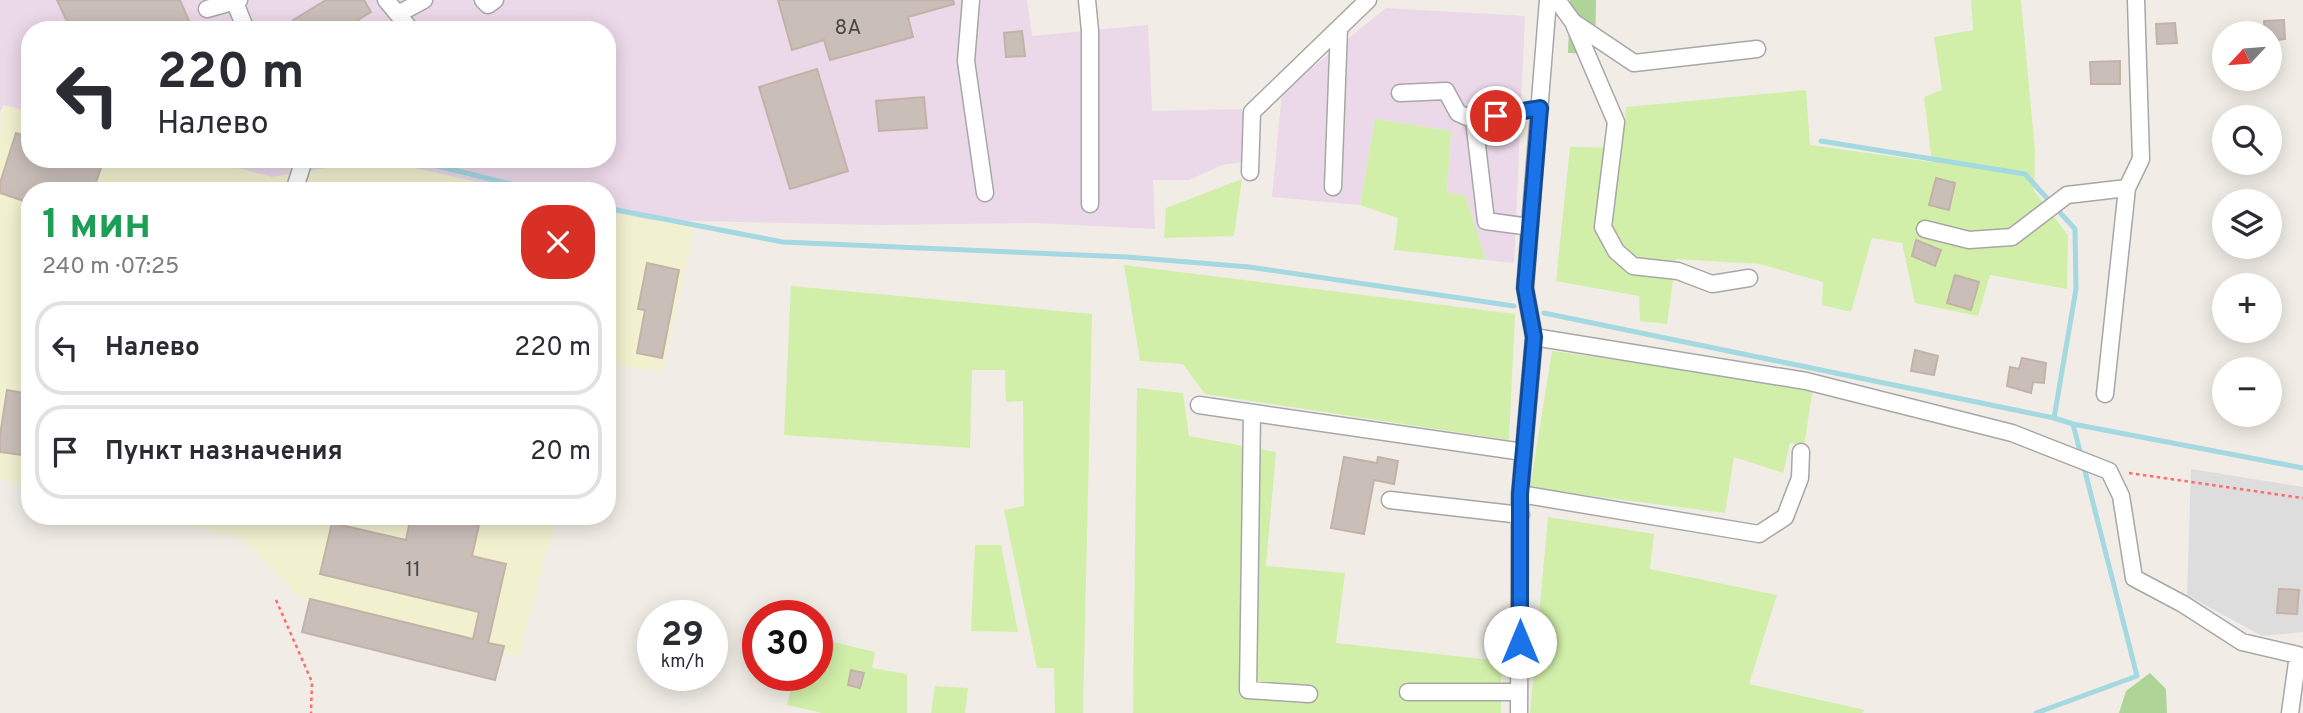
<!DOCTYPE html>
<html lang="ru">
<head>
<meta charset="utf-8">
<style>
  :root { --surface:#fff; --page:#f2f2f3; --text:#2b2b33; --muted:#7c7c81; --line:#e1e1e2 }
  body { margin:0; font-family:Overpass,sans-serif; background:var(--page); color:var(--text); height:100vh; display:flex; flex-direction:column; font-size:26px; white-space:nowrap }
  * { box-sizing:border-box; margin:0 }
  p { font-size:23px; color:var(--muted) }
  .icon { flex:none; width:38px; height:38px; fill:none; stroke:currentColor; stroke-width:2; stroke-linecap:round; stroke-linejoin:round }
  .map { position:relative; flex:1; overflow:hidden }
  .details { position:absolute; left:21px; top:182px; width:595px; height:343px; display:flex; flex-direction:column; background:var(--surface); border-radius:28px; box-shadow:0 4px 18px #0003 }
  .details>* { flex:none }
  .guide { position:absolute; left:21px; top:21px; width:595px; height:147px; border-radius:28px; box-shadow:0 4px 18px #0003; background:#fff; color:var(--text); overflow:hidden }
  .needle { width:46px; rotate:244deg }
  .fabs { position:absolute; left:2212px; top:21px; display:grid; gap:14px }
  .fabs a { display:grid; place-items:center; width:70px; height:70px; border-radius:50%; background:var(--surface); box-shadow:0 4px 18px #0003; font-size:35px }
  .speed { position:absolute; left:637px; top:600px; display:flex; gap:14px; font-size:35px; font-weight:700; text-align:center }
  .speed>* { display:grid; place-content:center; width:91px; height:91px; border-radius:50%; background:var(--surface); box-shadow:0 4px 18px #0003; line-height:1 }
  .speed small { font-size:18px; font-weight:400 }
  .speed .limit { border:10px solid #d22; background:#fff; color:#111 }
  .pin { position:absolute; display:grid; place-items:center; width:60px; height:60px; color:#fff; margin:-30px; border:4px solid #fff; border-radius:50%; box-shadow:0 2px 7px #0007 }
  .me { position:absolute; width:77px; margin:-38px; rotate:0deg; stroke-linejoin:round; filter:drop-shadow(0 0 5px #0008) }
  .turn { display:flex; align-items:center; gap:24px; height:147px; padding:0 21px; font-size:32px }
  .turn .icon { width:91px; height:91px; stroke-width:2.5 }
  .turn b { display:block; font-size:49px; line-height:60px }
  .round { display:grid; place-items:center; flex:none; width:74px; height:74px; border-radius:28px; background:var(--page) }
  .summary { display:flex; align-items:center; justify-content:space-between; height:119px; padding:0 21px }
  h1 { font-size:42px; font-weight:700; line-height:52px; color:#1e9e55 }
  ul { padding:0; list-style:none }
  li { display:flex; align-items:center; gap:21px; height:94px; margin:0 14px 10px; padding:0 7px; border:4px solid var(--line); border-radius:28px }
  li div { flex:1 }
  li b { display:block; font-size:26px }
  li em { font-style:normal }
  .map>svg:first-child { display:block }
</style>
</head>
<body>
<div class="map">
<svg width="2303" height="713" viewBox="0 0 2303 713">
  <rect width="100%" height="100%" fill="#f1ede6"/>
  <path fill="#dedddd" d="M 2191,469 L 2303,487 L 2303,632 L 2262,636 L 2187,595 Z"/>
  <path fill="#ebd8e9" d="M 0,0 L 1027,0 L 1032,36 L 1148,25 L 1152,111 L 1245,109 L 1242,162 L 1222,165 L 1189,180 L 1153,180 L 1155,229 L 1036,223 L 877,225 L 649,220 L 607,211 L 607,191 L 517,191 L 379,160 L 271,177 L 205,159 L 607,159 L 607,30 L 30,30 L 30,112 L 4,105 L 0,112 Z
    M 1386,8 L 1525,16 L 1514,263 L 1486,260 L 1465,195 L 1447,194 L 1451,131 L 1375,119 L 1360,205 L 1272,197 L 1282,92 Z"/>
  <path fill="#f1f1d0" d="M 3,105 L 30,112 L 30,159 L 205,159 L 271,177 L 379,160 L 517,191 L 30,191 L 30,486 L 0,479 L 0,139 Z
    M 607,211 L 649,220 L 696,222 L 662,371 L 607,364 Z
    M 151,516 L 557,516 L 518,658 L 299,597 L 243,539 Z"/>
  <path fill="#d1efa9" d="M 1971,0 L 2021,0 L 2035,151 L 2034,191 L 2068,235 L 2067,289 L 1990,275 L 1978,316 L 1915,303 L 1902,243 L 1872,238 L 1851,312 L 1822,305 L 1823,282 L 1760,264 L 1676,259 L 1667,324 L 1640,321 L 1639,296 L 1556,281 L 1570,147 L 1622,148 L 1626,107 L 1806,90 L 1810,145 L 1932,162 L 1924,97 L 1942,90 L 1934,37 L 1973,30 Z
    M 1375,119 L 1451,131 L 1447,193 L 1465,195 L 1486,260 L 1394,250 L 1398,218 L 1360,205 Z
    M 1242,179 L 1234,236 L 1164,238 L 1166,208 Z
    M 1124,265 L 1515,314 L 1509,440 L 1205,394 L 1183,364 L 1140,361 Z
    M 791,286 L 1092,314 L 1083,713 L 1055,713 L 1054,668 L 1037,668 L 1004,510 L 1024,506 L 1023,401 L 1006,402 L 1005,370 L 972,370 L 970,448 L 784,435 Z
    M 1552,351 L 1813,388 L 1804,446 L 1790,443 L 1783,473 L 1734,457 L 1725,513 L 1530,488 Z
    M 1137,388 L 1183,393 L 1189,436 L 1276,452 L 1266,566 L 1345,573 L 1336,643 L 1501,661 L 1501,713 L 1133,713 Z
    M 1548,517 L 1654,534 L 1650,569 L 1777,595 L 1749,684 L 1865,710 L 1862,713 L 1530,713 Z
    M 975,545 L 1001,545 L 1018,632 L 971,631 Z
    M 817,638 L 875,652 L 872,668 L 907,674 L 907,713 L 822,713 L 787,705 L 794,676 L 817,676 Z
    M 935,686 L 968,688 L 965,713 L 931,713 Z"/>
  <path fill="#afd498" d="M 1570,0 L 1596,0 L 1595,54 L 1568,53 Z
    M 2150,673 L 2166,689 L 2167,713 L 2119,713 L 2126,691 Z"/>
  <g fill="none" stroke-linecap="round" stroke-linejoin="round">
    <path stroke="#a4d9e2" stroke-width="5" d="M 1821,141 L 2025,174 L 2075,229 L 2076,289 L 2054,418
      M 421,162 L 539,191
      M 607,208 L 783,242 L 1127,257 L 1249,267 L 1514,306
      M 1544,313 L 2054,418 L 2073,424 L 2303,468
      M 2036,713 L 2137,676 L 2073,424"/>
  </g>
  <path fill="#cabeb9" stroke="#c4b2a7" stroke-width="2" d="M 57,0 L 180,0 L 189,21 L 169,30 L 71,30 Z
    M 326,0 L 364,0 L 371,12 L 342,30 L 299,30 L 293,20 Z
    M 778,0 L 953,0 L 954,4 L 908,17 L 913,37 L 830,60 L 824,40 L 792,50 Z
    M 2284,20 L 2285,39 L 2270,41 L 2270,33 L 2265,33 L 2264,21 Z
    M 2175,23 L 2177,43 L 2157,44 L 2156,24 Z
    M 1022,31 L 1025,56 L 1006,57 L 1004,33 Z
    M 2120,61 L 2120,84 L 2091,84 L 2090,62 Z
    M 817,69 L 848,171 L 790,189 L 759,87 Z
    M 924,97 L 927,128 L 879,131 L 876,101 Z
    M 16,133 L 30,138 L 30,159 L 104,159 L 93,191 L 30,191 L 30,203 L 0,193 L 0,183 Z
    M 1936,178 L 1955,183 L 1949,210 L 1929,205 Z
    M 1916,240 L 1941,250 L 1935,266 L 1912,256 Z
    M 647,263 L 679,270 L 662,358 L 637,353 L 645,310 L 638,309 Z
    M 1955,275 L 1979,282 L 1971,310 L 1947,303 Z
    M 1915,350 L 1938,356 L 1934,375 L 1911,371 Z
    M 2022,358 L 2046,363 L 2044,383 L 2033,382 L 2031,393 L 2007,386 L 2010,367 L 2019,369 Z
    M 7,390 L 30,394 L 30,456 L 0,452 L 0,436 Z
    M 1344,457 L 1377,463 L 1378,457 L 1398,461 L 1394,484 L 1374,480 L 1364,534 L 1331,528 Z
    M 411,516 L 481,516 L 472,556 L 506,564 L 488,643 L 504,646 L 495,680 L 302,632 L 310,599 L 473,639 L 479,612 L 320,574 L 332,523 L 406,540 Z
    M 2279,589 L 2299,590 L 2297,614 L 2277,613 Z
    M 851,670 L 864,673 L 860,688 L 848,685 Z"/>
  <g fill="none" stroke-linecap="round" stroke-linejoin="round">
    <g stroke="#a7a7a7" stroke-width="19">
      <path id="minor" d="M 234,0 L 246,30
        M 386,0 L 411,30
        M 483,0 L 488,5 L 495,0
        M 971,0 L 966,61 L 985,193
        M 1087,0 L 1090,31 L 1090,204
        M 1557,0 L 1573,22 L 1634,63 L 1757,49
        M 207,9 L 239,0
        M 398,14 L 424,0
        M 1573,22 L 1616,122 L 1603,227 L 1616,251 L 1633,266 L 1678,271 L 1712,284 L 1749,278
        M 1400,93 L 1446,91 L 1458,113 L 1474,120
        M 1250,172 L 1252,112 L 1368,0
        M 1333,187 L 1339,28
        M 294,191 L 302,166 L 299,159
        M 1530,227 L 1486,221 L 1474,120 L 1540,108
        M 1925,229 L 1969,240 L 2012,237 L 2067,195 L 2127,188
        M 1534,337 L 1806,381 L 2012,433 L 2109,471 L 2121,496 L 2134,578 L 2183,604 L 2242,642 L 2298,655 L 2290,713
        M 2105,394 L 2127,188 L 2141,159 L 2136,0
        M 1199,405 L 1523,452
        M 1252,413 L 1248,690 L 1309,694
        M 1520,494 L 1759,534 L 1785,517 L 1800,478 L 1801,452
        M 1390,500 L 1521,515
        M 1408,692 L 1519,692
        M 1519,713 L 1520,494 L 1534,337 L 1525,288 L 1548,0"/>
    </g>
    <path stroke="#ff6c6a" stroke-width="2.5" stroke-dasharray="3.5 3.5" stroke-linecap="butt" d="M 2129,473 L 2303,498
      M 276,600 L 312,682 L 311,713"/>
    <use href="#minor" stroke="#fff" stroke-width="16"/>
  </g>
  <g fill="none" stroke-linecap="round" stroke-linejoin="round">
    <g stroke="#114b97" stroke-width="18">
      <path id="route" d="M 1496,116 L 1540,108 L 1525,288 L 1534,337 L 1520,494 L 1520,642"/>
    </g>
    <use href="#route" stroke="#1a73e8" stroke-width="12"/>
  </g>
  <g text-anchor="middle" stroke-width="5" stroke-linejoin="round" paint-order="stroke">
    <g font-size="21" fill="#4a4846">
      <text x="848" y="34">8А</text>
      <text x="413" y="576">11</text>
    </g>
  </g>
</svg>
<div class="fabs">
<a><svg class="needle" viewBox="-14 -14 28 28"><path d="M0-13l5 13h-10z" fill="#e53935"/><path d="M0 13l5-13h-10z" fill="#7c7c81"/></svg></a>
<a><svg class="icon" aria-label="search" viewBox="0 0 24 24"><circle cx="10" cy="10" r="6"/><path d="M15 15l6 6"/></svg></a>
<a><svg class="icon" aria-label="layers" viewBox="0 0 24 24"><path d="M12 4l9 5-9 5-9-5zM3 14l9 5 9-5"/></svg></a>
<a>+</a>
<a>−</a>
</div>
<div class="speed"><div>29<small>km/h</small></div><div class="limit">30</div></div>
<div class="pin" style="left:1496px;top:116px;background:#d93025"><svg class="icon" aria-label="arrive" viewBox="0 0 24 24"><path d="M6 21V4h12l-3 4 3 4H6"/></svg></div>
<svg class="me" style="left:1520px;top:642px" viewBox="-20 -20 40 40"><circle r="19" fill="#fff"/><path d="M0-13L10 11 0 6-10 11z" fill="#1a73e8"/></svg>
<div class="guide">
<div class="turn"><svg class="icon" aria-label="left" viewBox="0 0 24 24"><path d="M17 20v-9H6M10 6l-5 5 5 5"/></svg><div><b>220 m</b>Налево</div></div>
</div>
<section class="details">
<div class="summary"><div><h1>1 мин</h1><p>240 m · 07:25</p></div><a class="round" style="background:#d93025;color:#fff"><svg class="icon" aria-label="close" viewBox="0 0 24 24"><path d="M6 6l12 12M18 6L6 18"/></svg></a></div>
<ul>
<li><svg class="icon" aria-label="left" viewBox="0 0 24 24"><path d="M17 20v-9H6M10 6l-5 5 5 5"/></svg><div><b>Налево</b></div><em>220 m</em></li>
<li><svg class="icon" aria-label="arrive" viewBox="0 0 24 24"><path d="M6 21V4h12l-3 4 3 4H6"/></svg><div><b>Пункт назначения</b></div><em>20 m</em></li>
</ul>
</section>
</div>
</body>
</html>
